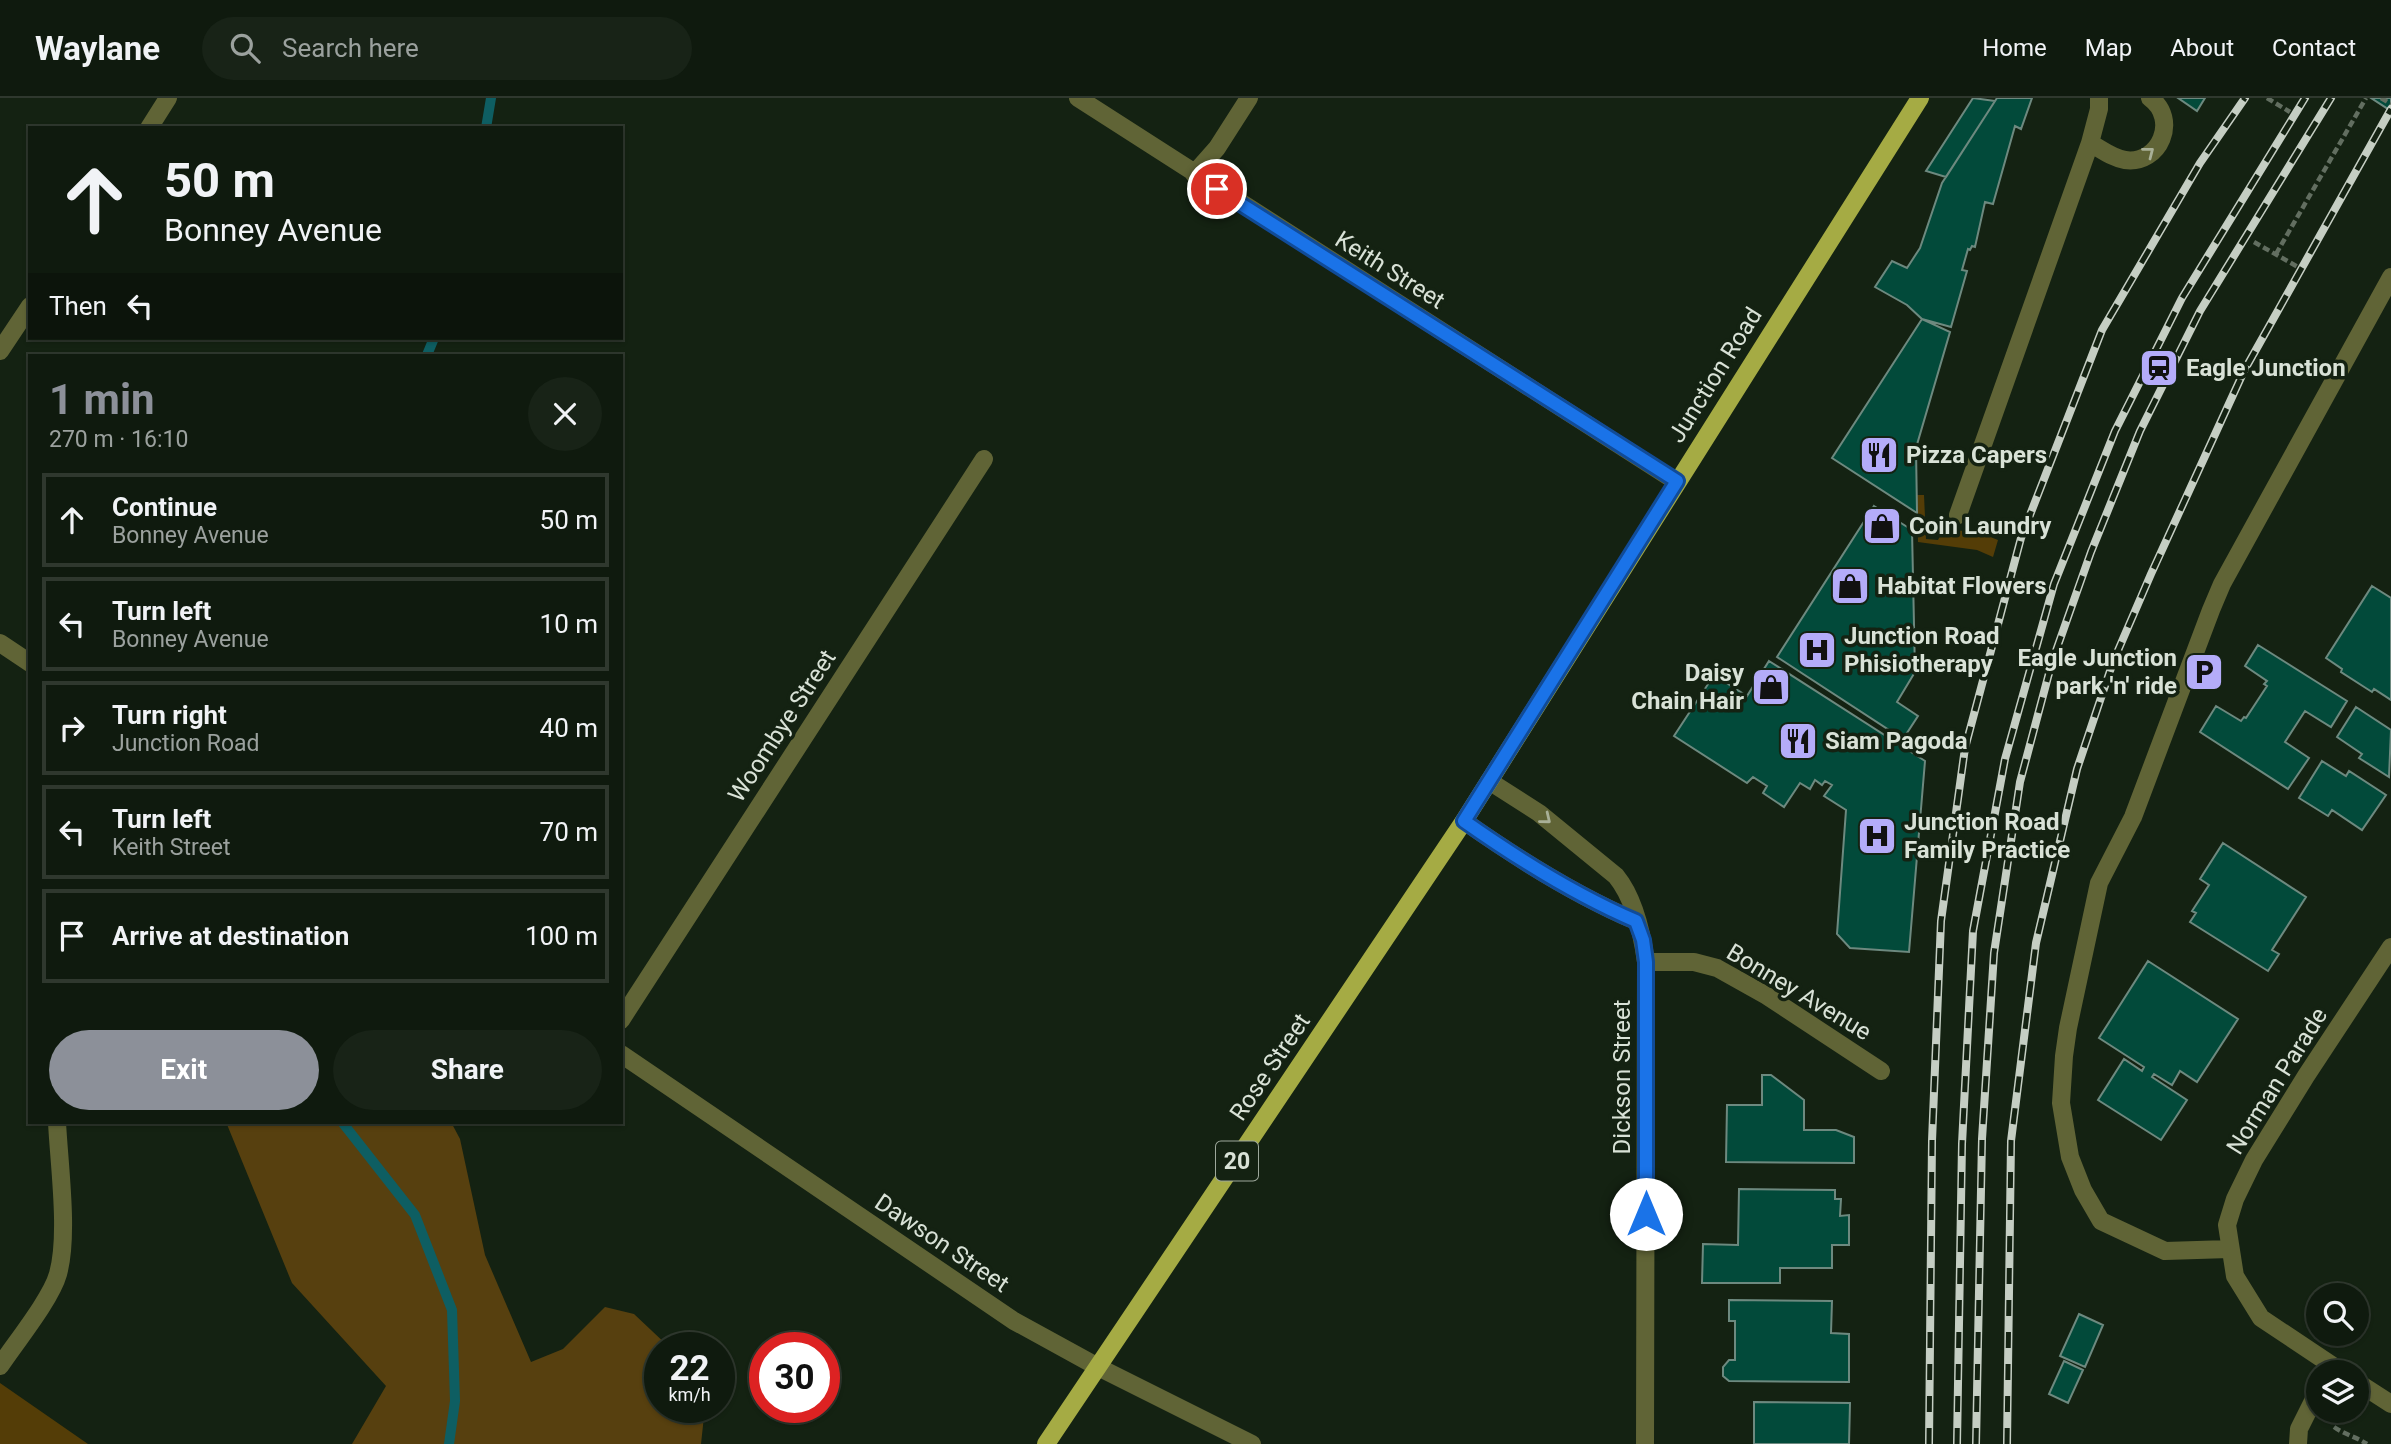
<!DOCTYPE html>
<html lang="en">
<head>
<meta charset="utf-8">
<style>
  :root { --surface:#0f1a0e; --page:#182317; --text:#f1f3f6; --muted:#9ba19e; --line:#2f382e; --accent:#8c9099 }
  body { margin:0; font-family:Roboto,sans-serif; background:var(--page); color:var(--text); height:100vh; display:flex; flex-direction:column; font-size:26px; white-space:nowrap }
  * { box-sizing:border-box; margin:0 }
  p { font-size:23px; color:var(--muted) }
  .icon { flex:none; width:38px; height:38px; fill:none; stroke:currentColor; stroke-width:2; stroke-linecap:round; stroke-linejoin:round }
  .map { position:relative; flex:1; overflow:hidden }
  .panel { position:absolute; left:28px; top:256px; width:595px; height:770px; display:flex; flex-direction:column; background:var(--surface); border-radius:0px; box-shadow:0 2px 5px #0004,0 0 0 2px var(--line) }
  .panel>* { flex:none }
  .hud { position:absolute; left:28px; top:28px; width:595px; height:214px; border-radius:0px; box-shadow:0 2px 5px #0004,0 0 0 2px var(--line); background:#0f1a0e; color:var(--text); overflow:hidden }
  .controls { position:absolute; left:2306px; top:1185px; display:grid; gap:14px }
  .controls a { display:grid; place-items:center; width:63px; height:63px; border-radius:50%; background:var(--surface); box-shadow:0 2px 5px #0004,0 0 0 2px var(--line); font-size:35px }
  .speed { position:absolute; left:644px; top:1234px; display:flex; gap:14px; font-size:35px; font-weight:700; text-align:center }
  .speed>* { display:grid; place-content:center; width:91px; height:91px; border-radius:50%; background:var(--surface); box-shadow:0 2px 5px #0004,0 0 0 2px var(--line); line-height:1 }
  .speed small { font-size:18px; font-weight:400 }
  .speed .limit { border:10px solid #d22; background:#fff; color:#111 }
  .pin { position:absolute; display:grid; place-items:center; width:60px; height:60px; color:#fff; margin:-30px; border:4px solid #fff; border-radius:50%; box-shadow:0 2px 7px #0007 }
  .me { position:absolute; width:77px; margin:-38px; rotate:0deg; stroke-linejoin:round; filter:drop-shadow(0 0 5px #0008) }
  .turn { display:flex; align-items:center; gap:24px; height:147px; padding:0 21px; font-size:32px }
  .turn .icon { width:91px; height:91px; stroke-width:2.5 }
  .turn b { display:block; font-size:49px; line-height:60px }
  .then { display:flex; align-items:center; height:66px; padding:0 21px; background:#0003; gap:14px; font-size:26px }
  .round { display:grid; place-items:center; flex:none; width:74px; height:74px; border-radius:37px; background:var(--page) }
  .head { display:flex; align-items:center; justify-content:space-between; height:119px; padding:0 21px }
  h1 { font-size:42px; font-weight:700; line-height:52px; color:var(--accent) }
  .action { display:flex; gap:14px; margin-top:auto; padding:14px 21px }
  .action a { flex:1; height:80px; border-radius:42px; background:var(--accent); color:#fff; font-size:28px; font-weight:700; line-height:80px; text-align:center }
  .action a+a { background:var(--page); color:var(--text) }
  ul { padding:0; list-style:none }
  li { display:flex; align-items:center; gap:21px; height:94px; margin:0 14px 10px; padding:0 7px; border:4px solid var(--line); border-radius:0px }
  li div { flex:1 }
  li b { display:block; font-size:26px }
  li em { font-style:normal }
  header { display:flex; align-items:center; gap:42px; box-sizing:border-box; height:98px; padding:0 35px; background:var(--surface); border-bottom:2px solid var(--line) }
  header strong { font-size:33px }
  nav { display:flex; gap:38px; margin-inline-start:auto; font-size:24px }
  .search { width:490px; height:63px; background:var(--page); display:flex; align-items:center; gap:18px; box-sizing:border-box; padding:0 24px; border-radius:38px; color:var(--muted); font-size:26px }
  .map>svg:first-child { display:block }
</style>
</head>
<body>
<header>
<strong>Waylane</strong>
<div class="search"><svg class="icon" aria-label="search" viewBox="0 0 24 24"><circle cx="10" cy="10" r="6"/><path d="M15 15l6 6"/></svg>Search here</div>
<nav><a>Home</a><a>Map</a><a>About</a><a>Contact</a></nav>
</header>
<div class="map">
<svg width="2391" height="1346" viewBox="0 0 2391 1346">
  <rect width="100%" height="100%" fill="#142212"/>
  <path fill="#543d07" d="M 1917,397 L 1924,397 L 1926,441 L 1938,442 L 1943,432 C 1964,432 1979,434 1998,442 L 1993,459 L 1977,452 L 1918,444 Z
    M 0,1285 L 88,1346 L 0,1346 Z"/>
  <path fill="#57400f" d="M 226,1024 L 451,1024 L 460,1041 L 485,1157 L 531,1264 L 563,1251 L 605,1209 L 634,1216 L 669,1249 L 660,1250 L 660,1309 L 705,1309 L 701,1346 L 352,1346 L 386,1288 L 292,1185 Z"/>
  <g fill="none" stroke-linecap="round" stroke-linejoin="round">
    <path stroke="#0e5e62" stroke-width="10" d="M 486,30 L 491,0
      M 427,257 L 434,240
      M 342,1024 L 415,1117 L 452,1212 L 455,1303 L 449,1346"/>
  </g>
  <path fill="#024a3a" stroke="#6d897f" stroke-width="2" d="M 1973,0 L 1995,3 L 1946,79 L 1926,73 Z
    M 1997,0 L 2032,0 L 2021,31 L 2015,28 L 1993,106 L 1985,104 L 1975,149 L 1972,148 L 1970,152 L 1968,151 L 1962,172 L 1967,173 L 1951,229 L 1922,221 L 1907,207 L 1875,189 L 1892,163 L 1907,170 L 1920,150 L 1942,85 Z
    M 2178,0 L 2205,0 L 2197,13 Z
    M 2371,0 L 2391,0 L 2391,13 Z
    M 1922,221 L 1950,234 L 1916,350 L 1917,415 L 1832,360 Z
    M 1874,408 L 1912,432 L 1915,574 L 1897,604 L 1918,618 L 1903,641 L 1777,559 Z
    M 2372,488 L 2391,500 L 2391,602 L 2374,591 L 2372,594 L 2341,574 L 2342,571 L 2326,560 Z
    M 2258,547 L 2347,603 L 2331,629 L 2305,613 L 2285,644 L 2309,660 L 2288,691 L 2200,634 L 2216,608 L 2241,623 L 2244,619 L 2246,620 L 2267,588 L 2264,586 L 2267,583 L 2245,568 Z
    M 1769,563 L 1925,663 L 1909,854 L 1850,850 L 1837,836 L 1846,712 L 1824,698 L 1832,687 L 1825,683 L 1822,687 L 1815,682 L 1810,691 L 1800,685 L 1784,709 L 1763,695 L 1767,688 L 1753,679 L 1747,685 L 1674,638 L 1714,577 L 1747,598 Z
    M 2356,609 L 2391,632 L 2389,679 L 2359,660 L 2362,656 L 2337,639 Z
    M 2322,663 L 2346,678 L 2349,673 L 2386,697 L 2362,732 L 2332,712 L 2328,718 L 2299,700 Z
    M 2223,745 L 2306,799 L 2272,852 L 2279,856 L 2268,873 L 2190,824 L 2196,815 L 2192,813 L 2209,787 L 2200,781 Z
    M 2148,863 L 2238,921 L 2197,984 L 2180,973 L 2172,987 L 2154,976 L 2152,979 L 2187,1002 L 2161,1042 L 2098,1002 L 2124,961 L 2142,973 L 2144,969 L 2099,940 Z
    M 1762,977 L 1771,977 L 1804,1002 L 1804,1032 L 1836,1032 L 1854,1039 L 1854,1065 L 1726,1064 L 1727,1007 L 1762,1007 Z
    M 1739,1091 L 1835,1092 L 1835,1101 L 1841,1101 L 1840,1118 L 1849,1117 L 1849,1147 L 1832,1147 L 1832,1170 L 1780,1170 L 1780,1185 L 1702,1185 L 1703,1146 L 1738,1147 Z
    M 1729,1202 L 1832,1203 L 1831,1235 L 1849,1236 L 1849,1284 L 1729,1283 L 1723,1278 L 1723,1269 L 1729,1262 L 1735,1262 L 1735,1223 L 1729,1223 Z
    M 2079,1216 L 2103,1227 L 2085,1269 L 2060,1258 Z
    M 2064,1263 L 2083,1272 L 2068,1305 L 2049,1296 Z
    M 1754,1304 L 1850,1305 L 1849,1346 L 1754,1346 Z"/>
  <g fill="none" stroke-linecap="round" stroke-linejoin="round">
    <path stroke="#626e60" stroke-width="4.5" stroke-dasharray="7 3.5" stroke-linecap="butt" d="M 2267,0 L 2290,14
      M 2381,0 L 2391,6
      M 2254,144 L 2298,169
      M 2276,156 L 2366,0
      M 2334,1329 C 2344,1336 2356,1339 2367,1346"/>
    <path stroke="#606436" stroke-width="18" d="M 1078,0 L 1677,384
      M 149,30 L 168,0
      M 2090,45 C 2101,51 2112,60 2125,62 C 2160,67 2179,21 2150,0
      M 1194,76 L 1217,50 L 1249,0
      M 0,253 L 30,208
      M 1958,417 L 2090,45 L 2099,11 L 2099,0
      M 0,545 L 30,565
      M 1489,683 L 1539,715 L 1616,778 C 1634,800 1642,835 1646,864 L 1645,1346
      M 1464,723 C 1518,761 1575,797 1636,823
      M 1646,864 L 1694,864 L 1717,870 L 1767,898 L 1881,973
      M 621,922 L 984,361
      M 621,956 L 1014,1223 L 1098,1269 L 1252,1346
      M 2229,1151 L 2165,1153 L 2101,1123 L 2083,1092 L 2070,1059 L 2061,1005 L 2064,958 L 2068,930 L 2099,785 L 2133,719 L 2211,512 L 2222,486 L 2391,179
      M 0,1268 C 16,1244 51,1201 58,1176 C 69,1137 59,1066 57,1024
      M 2342,1274 L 2261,1220 L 2235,1178 L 2227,1127 L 2235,1101 L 2254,1062 L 2306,978 L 2391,849
      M 2357,1284 L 2391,1306
      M 2298,1346 L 2299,1331 L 2319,1291"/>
    <path stroke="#a5ab44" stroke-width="18" d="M 1046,1346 L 1464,723 L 1920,0"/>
    <g stroke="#c5cec3" stroke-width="8">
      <path id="rail" d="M 1929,1346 L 1932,1043 L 1941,823 L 1965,650 L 2021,440 L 2102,232 L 2200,65 L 2245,0
        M 1957,1346 L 1962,1046 L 1973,833 L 2005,661 L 2054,486 L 2115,333 L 2182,200 L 2305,0
        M 1976,1346 L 1982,1041 L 1994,855 L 2020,684 L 2052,564 L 2091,454 L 2140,333 L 2200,213 L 2331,0
        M 2007,1346 L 2011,1043 L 2036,845 L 2077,671 L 2113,564 L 2151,476 L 2244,273 L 2391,11"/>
    </g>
    <use href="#rail" stroke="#142212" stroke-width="5" stroke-dasharray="16" stroke-linecap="butt"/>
  </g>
  <defs><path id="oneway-chevron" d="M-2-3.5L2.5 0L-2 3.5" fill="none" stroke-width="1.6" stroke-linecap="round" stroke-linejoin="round" transform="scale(1.75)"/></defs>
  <g stroke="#a9b097">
    <use href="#oneway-chevron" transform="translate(2149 54) rotate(-38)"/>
    <use href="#oneway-chevron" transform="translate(1546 721) rotate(39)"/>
  </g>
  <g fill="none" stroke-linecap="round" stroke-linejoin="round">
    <g stroke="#114b97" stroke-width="18">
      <path id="route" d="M 1217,91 L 1677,383 L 1464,723 C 1518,761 1575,797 1636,823 L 1643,842 L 1646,864 L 1646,1116"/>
    </g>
    <use href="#route" stroke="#1a73e8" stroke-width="12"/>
  </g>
  <defs>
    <g id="station-square" transform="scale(2.0125)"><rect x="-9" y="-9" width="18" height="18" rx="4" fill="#b4acf9" stroke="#142212"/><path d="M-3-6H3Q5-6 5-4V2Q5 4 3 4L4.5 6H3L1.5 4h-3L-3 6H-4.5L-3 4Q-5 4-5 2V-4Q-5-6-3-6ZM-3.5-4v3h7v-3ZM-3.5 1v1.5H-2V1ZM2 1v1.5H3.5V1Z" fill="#111"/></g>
    <g id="restaurant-square" transform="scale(2.0125)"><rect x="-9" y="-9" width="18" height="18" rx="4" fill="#b4acf9" stroke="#142212"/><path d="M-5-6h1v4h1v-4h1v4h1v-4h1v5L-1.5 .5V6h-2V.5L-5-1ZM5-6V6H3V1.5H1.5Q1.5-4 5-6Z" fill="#111"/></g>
    <g id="shop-square" transform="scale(2.0125)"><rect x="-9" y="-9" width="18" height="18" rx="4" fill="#b4acf9" stroke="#142212"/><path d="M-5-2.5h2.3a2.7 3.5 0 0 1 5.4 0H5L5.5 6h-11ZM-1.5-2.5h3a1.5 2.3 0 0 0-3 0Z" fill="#111"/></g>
    <g id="hospital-square" transform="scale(2.0125)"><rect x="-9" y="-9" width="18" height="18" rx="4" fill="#b4acf9" stroke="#142212"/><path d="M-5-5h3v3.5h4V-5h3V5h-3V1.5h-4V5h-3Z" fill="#111"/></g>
    <g id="parking-square" transform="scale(2.0125)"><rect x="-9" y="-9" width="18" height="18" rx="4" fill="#b4acf9" stroke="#142212"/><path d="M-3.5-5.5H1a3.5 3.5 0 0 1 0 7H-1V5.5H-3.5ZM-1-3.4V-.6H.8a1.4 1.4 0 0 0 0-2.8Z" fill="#111"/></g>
  </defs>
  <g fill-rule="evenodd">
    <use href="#station-square" x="2159" y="270"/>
    <use href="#restaurant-square" x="1879" y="357"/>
    <use href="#shop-square" x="1882" y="428"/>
    <use href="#shop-square" x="1850" y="488"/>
    <use href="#hospital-square" x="1817" y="552"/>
    <use href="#parking-square" x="2204" y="574"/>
    <use href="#shop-square" x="1771" y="589"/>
    <use href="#restaurant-square" x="1798" y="643"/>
    <use href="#hospital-square" x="1877" y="738"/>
  </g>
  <g text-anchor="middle" stroke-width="7" stroke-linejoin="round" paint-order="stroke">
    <rect fill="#142212" stroke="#9ea89c" stroke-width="2" x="1216" y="1043.5" width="42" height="39" rx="5"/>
    <g font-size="23" font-weight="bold" fill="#d9e2d7">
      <text x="1237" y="1071">20</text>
    </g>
    <g font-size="24" fill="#d9e2d7" stroke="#142212">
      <text transform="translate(1390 172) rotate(32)" y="8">Keith Street</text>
      <text transform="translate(1715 277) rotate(-58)" y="8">Junction Road</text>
      <text transform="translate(782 628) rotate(-57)" y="8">Woombye Street</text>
      <text transform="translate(1799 894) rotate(31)" y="8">Bonney Avenue</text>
      <text transform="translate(1270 969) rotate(-56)" y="8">Rose Street</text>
      <text transform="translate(1622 979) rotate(-90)" y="8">Dickson Street</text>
      <text transform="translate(2277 983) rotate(-58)" y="8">Norman Parade</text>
      <text transform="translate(942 1145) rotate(34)" y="8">Dawson Street</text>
    </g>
    <g font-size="24" font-weight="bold" fill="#d9e2d7" stroke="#142212" text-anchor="start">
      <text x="2186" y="278">Eagle Junction</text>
      <text x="1906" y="365">Pizza Capers</text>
      <text x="1909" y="436">Coin Laundry</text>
      <text x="1877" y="496">Habitat Flowers</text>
      <text x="1844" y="546">Junction Road<tspan x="1844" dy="28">Phisiotherapy</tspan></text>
      <text x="2177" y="568" text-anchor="end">Eagle Junction<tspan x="2177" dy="28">park 'n' ride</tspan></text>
      <text x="1744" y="583" text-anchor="end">Daisy<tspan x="1744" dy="28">Chain Hair</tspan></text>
      <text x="1825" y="651">Siam Pagoda</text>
      <text x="1904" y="732">Junction Road<tspan x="1904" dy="28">Family Practice</tspan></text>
    </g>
  </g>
</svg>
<div class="controls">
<a><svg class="icon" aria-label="search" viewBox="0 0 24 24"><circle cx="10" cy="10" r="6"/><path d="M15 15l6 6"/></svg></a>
<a><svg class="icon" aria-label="layers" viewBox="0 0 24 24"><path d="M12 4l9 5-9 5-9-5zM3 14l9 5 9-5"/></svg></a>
</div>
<div class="speed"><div>22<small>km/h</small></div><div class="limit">30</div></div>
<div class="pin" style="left:1217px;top:91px;background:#d93025"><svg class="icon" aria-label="arrive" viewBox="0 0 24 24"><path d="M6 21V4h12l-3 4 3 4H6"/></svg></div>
<svg class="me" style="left:1646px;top:1116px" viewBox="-20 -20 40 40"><circle r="19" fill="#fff"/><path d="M0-13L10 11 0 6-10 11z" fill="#1a73e8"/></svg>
<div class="hud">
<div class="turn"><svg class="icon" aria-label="ahead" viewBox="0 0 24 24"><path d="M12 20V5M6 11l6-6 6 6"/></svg><div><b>50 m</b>Bonney Avenue</div></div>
<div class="then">Then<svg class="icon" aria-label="left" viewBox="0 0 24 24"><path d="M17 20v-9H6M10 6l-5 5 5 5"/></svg></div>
</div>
<section class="panel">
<div class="head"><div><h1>1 min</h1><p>270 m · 16:10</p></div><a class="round"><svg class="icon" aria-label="close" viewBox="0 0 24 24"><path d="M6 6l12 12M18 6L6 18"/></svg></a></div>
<ul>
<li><svg class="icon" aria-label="ahead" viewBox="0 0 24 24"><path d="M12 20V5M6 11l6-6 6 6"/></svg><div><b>Continue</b><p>Bonney Avenue</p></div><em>50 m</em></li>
<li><svg class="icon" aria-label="left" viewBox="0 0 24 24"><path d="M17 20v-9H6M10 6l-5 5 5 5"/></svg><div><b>Turn left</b><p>Bonney Avenue</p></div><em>10 m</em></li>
<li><svg class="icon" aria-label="right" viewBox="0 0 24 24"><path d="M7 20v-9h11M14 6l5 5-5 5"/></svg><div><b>Turn right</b><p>Junction Road</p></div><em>40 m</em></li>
<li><svg class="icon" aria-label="left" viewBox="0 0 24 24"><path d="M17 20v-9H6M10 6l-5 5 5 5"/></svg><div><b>Turn left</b><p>Keith Street</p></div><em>70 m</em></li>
<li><svg class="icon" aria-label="arrive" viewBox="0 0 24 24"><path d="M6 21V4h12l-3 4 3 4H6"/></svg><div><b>Arrive at destination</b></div><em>100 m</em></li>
</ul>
<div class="action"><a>Exit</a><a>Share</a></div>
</section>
</div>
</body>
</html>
